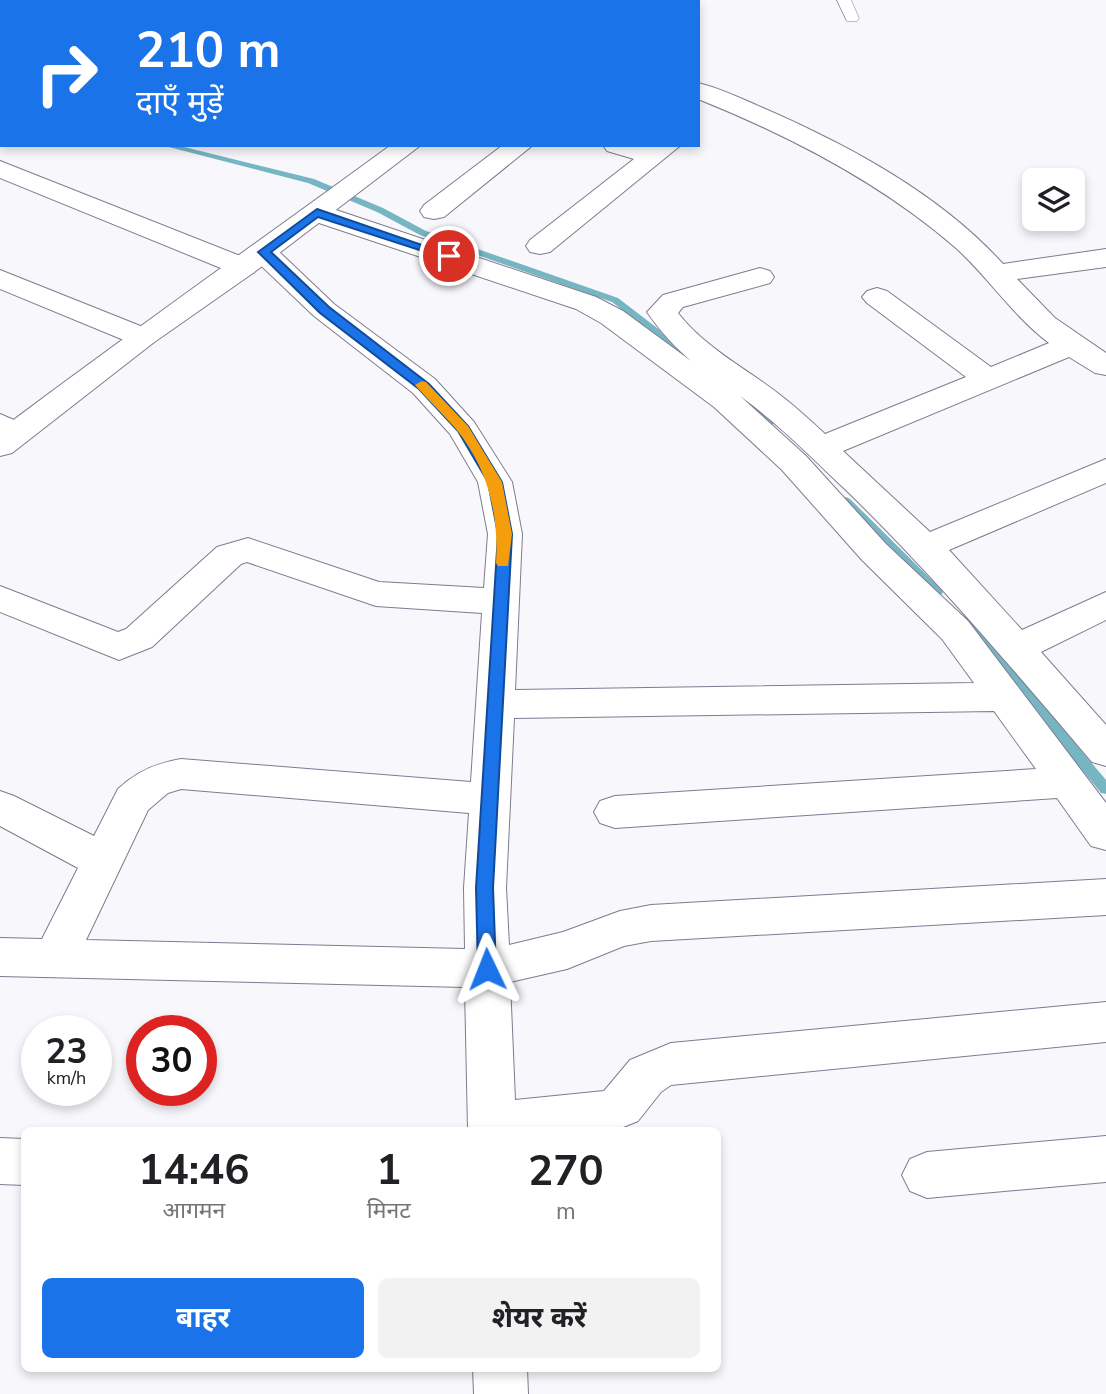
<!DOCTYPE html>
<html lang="hi">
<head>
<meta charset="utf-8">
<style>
  :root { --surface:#fff; --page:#f2f2f2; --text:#202124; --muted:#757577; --accent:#1a73e8 }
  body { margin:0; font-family:"Nunito Sans","Noto Sans Devanagari",sans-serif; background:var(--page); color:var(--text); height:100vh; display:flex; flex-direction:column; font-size:26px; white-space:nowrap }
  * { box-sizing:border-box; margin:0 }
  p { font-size:23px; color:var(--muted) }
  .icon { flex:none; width:38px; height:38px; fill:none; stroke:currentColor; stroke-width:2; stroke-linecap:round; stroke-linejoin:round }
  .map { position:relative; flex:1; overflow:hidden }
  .panel { position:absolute; left:21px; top:1127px; width:700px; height:245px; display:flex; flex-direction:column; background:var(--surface); border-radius:10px; box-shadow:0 4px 10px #0003 }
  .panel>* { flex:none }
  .hud { position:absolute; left:0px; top:0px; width:700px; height:147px; box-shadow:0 4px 10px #0003; background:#1a73e8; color:#fff; overflow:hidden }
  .buttons { position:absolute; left:1022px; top:168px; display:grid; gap:14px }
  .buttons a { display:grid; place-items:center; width:63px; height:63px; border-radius:10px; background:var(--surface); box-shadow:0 4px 10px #0003; font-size:35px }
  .speed { position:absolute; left:21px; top:1015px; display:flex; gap:14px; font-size:35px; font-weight:700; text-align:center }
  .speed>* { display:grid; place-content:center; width:91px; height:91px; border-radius:50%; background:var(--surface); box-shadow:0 4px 10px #0003; line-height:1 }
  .speed small { font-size:18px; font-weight:400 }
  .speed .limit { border:10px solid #d22; background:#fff; color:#111 }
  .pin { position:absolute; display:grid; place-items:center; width:60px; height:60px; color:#fff; margin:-30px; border:4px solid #fff; border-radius:50%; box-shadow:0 2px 7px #0007 }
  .me { position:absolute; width:77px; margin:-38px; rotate:358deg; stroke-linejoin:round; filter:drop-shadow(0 0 5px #0008) }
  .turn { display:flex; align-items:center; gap:24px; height:147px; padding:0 21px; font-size:32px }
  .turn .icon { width:91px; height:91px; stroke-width:2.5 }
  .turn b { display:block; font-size:49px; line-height:60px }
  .eta { display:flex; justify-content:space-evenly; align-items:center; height:119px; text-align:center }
  .eta b { font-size:42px; font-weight:700; line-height:49px }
  .button { display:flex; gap:14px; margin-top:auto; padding:14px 21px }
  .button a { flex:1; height:80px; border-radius:10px; background:var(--accent); color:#fff; font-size:28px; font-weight:700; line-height:80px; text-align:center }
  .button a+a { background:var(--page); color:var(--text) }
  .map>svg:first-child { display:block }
</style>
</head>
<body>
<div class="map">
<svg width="1106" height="1394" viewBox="0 0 1106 1394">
  <rect width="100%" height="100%" fill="#f8f7fc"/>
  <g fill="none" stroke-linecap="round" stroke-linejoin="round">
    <path fill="#76b6c2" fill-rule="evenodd" d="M 0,88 L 2,88 L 2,93 L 0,93 Z
      M 161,145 L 176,145 L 314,179 L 383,208 L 426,231 L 618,298 L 691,354 L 686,357 L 683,356 L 612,302 L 420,235 L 377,212 L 308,183 Z
      M 734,388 L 738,389 L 773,421 L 773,425 L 765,425 L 730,393 L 729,391 Z
      M 846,497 L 850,499 L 941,589 L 943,592 L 941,595 L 933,595 L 842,503 L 841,501 Z
      M 967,619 L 971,620 L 1106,780 L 1106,794 L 1101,793 L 963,626 L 961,623 Z"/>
    <g stroke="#7f7b90" stroke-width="1">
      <path id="lane" d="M 837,0 L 851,0 L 859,18 L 857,21 L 847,21 Z"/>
    </g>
    <g stroke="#7f7b90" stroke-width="2">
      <path id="street" d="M 332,0 L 360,0 L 361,2 L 333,2 Z
        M 413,0 L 436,0 L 412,2 Z
        M 698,83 C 720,88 742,99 763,108 C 848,145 940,194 1003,264 L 1106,249 L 1106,267 L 1017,279 L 1055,318 L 1106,353 L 1106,375 L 1095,373 L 1069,357 L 843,451 L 930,532 L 1106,459 L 1106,483 L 949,550 L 1022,630 L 1106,592 L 1106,620 L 1041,652 L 1106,725 L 1106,766 L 1092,762 C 1013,669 935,577 848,492 C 813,459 779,424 740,396 L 806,456 L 886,544 L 968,621 L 1106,803 L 1106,850 L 1091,846 L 1057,798 L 615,828 L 600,823 L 594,812 L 600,801 L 615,796 L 1036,769 L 994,711 L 514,718 L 506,888 L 509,945 L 563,932 L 620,911 L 651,905 L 1106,879 L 1106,915 L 651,941 L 624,946 L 567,969 L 510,982 L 515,1100 L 604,1091 L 630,1060 L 671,1043 L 1106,1002 L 1106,1042 L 671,1085 L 661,1092 L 638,1121 L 616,1130 L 468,1130 L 465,987 L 0,976 L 0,938 L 42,939 L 78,868 L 0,826 L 0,791 L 14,796 L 94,836 L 118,789 C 136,772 156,763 181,759 L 471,782 L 482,613 L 376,606 L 247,562 L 241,564 L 152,647 L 119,660 L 0,612 L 0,586 L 118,632 L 126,629 L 217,547 L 248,538 L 379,582 L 484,588 L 488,534 L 478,482 L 450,434 L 413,393 L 314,316 L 253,258 L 249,252 L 253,246 L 263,243 L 273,246 L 334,304 L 435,379 L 474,422 L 512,482 L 522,534 L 515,690 L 974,683 L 942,639 L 862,560 L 782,470 L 714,407 L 601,323 L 576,309 L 307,219 L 303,213 L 307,207 L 317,205 L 327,207 L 596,297 L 623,311 L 691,361 C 674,346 660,331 647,312 L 663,295 L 760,268 L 770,271 L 774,277 L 770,283 L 683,307 L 678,313 C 707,350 748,369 784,398 C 798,409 812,422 825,434 L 966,377 L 867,303 L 862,297 L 867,291 L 877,288 L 887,291 L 991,367 L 1049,343 C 1013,316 989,278 956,248 C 881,183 790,136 698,99 ZM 181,789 L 469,813 L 464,888 L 465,949 L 86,940 L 148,810 L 168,793 Z
        M 503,145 L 533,145 L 444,217 L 434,219 L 424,217 L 420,211 L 424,205 Z
        M 603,145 L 681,145 L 550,252 L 540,254 L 530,252 L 526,246 L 530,240 L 634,159 L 607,151 Z
        M 0,161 L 253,261 L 257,267 L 253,273 L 243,276 L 233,273 L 0,178 Z
        M 0,270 L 153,331 L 157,337 L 153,343 L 142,346 L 131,343 L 0,289 Z
        M 0,414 L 28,426 L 33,433 L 28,440 L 17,443 L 0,437 Z
        M 1106,1136 L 1106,1182 L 927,1198 L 910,1191 L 902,1175 L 910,1159 L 927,1152 Z
        M 0,1138 L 24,1139 L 24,1185 L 0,1184 Z
        M 473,1368 L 527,1368 L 528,1394 L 474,1394 Z"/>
    </g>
    <g stroke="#7f7b90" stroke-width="2">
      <path id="secondary" d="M 593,0 L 616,0 L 592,2 Z
        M 391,145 L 421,145 L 253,273 L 153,343 L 12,453 L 0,456 L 0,430 C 129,333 261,240 391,145 Z"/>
    </g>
    <use href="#lane" fill="#fff" fill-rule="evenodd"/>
    <use href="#street" fill="#fff" fill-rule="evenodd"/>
    <use href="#secondary" fill="#fff" fill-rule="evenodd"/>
  </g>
  <path fill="#1a73e8" stroke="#114b97" stroke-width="2" d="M 317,209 L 454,256 L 444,258 L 318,217 L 271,252 L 329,307 L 429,384 L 468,426 L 502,482 L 512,534 L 493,888 L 496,969 L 493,975 L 487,977 L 480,975 L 478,969 L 476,888 L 498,534 L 488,482 L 458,431 L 419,389 L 320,313 L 258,252 Z"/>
  <path fill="#f59e0b" d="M 422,381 L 426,382 L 468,426 L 502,482 L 512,534 L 508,566 L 498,566 L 496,563 C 499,514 488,468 456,429 C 443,414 428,400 415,385 Z"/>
</svg>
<div class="buttons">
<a><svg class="icon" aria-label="layers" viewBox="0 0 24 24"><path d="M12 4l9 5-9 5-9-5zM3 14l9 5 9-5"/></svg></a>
</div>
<div class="speed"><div>23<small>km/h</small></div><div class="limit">30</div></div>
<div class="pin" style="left:449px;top:256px;background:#d93025"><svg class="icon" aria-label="arrive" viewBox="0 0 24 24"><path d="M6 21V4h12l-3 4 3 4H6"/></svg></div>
<svg class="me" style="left:487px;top:969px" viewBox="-20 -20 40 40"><path d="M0-17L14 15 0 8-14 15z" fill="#1a73e8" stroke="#fff" stroke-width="4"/></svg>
<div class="hud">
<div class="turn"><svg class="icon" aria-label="right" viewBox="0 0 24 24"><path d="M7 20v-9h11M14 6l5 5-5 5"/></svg><div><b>210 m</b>दाएँ मुड़ें</div></div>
</div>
<section class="panel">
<div class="eta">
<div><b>14:46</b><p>आगमन</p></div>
<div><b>1</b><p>मिनट</p></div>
<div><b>270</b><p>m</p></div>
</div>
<div class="button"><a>बाहर</a><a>शेयर करें</a></div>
</section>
</div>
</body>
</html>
